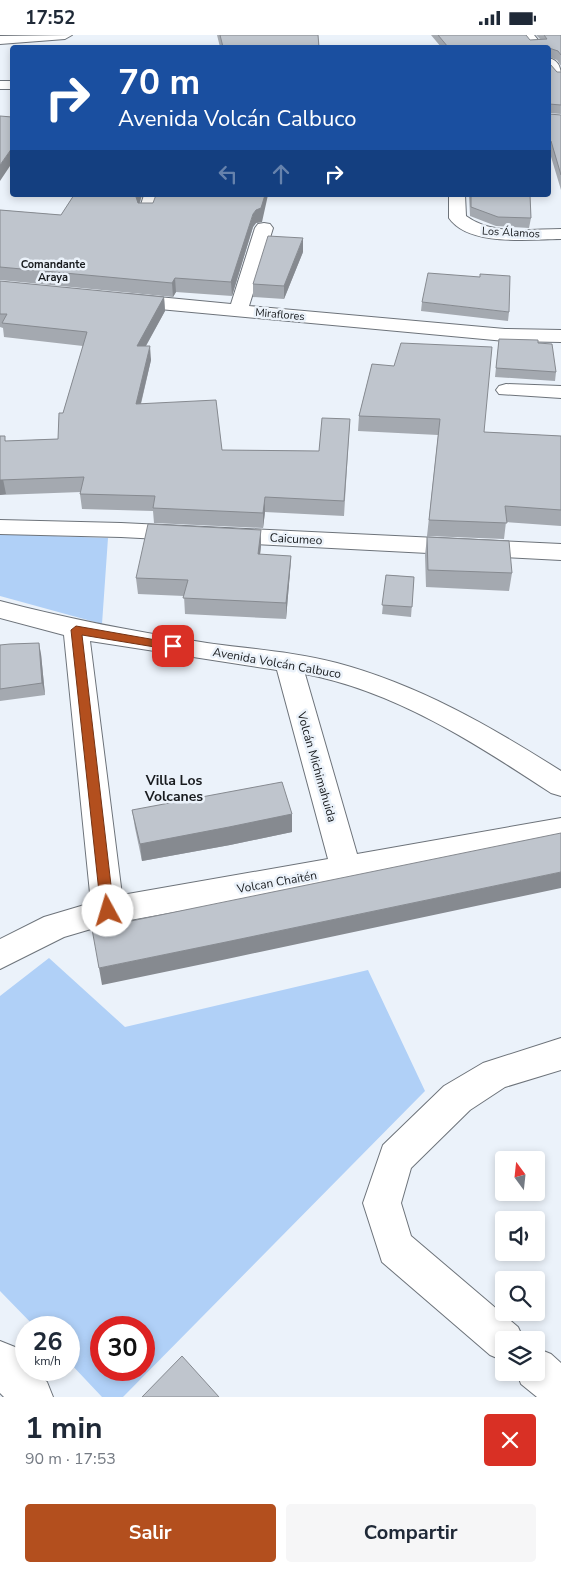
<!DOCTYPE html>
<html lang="es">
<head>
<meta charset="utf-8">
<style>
  :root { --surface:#fff; --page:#f6f6f7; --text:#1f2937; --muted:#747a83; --accent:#b34f1e }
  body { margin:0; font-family:"Nunito Sans",sans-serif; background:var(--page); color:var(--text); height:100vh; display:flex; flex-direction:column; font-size:19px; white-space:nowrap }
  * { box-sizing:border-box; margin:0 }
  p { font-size:16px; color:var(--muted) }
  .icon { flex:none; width:28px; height:28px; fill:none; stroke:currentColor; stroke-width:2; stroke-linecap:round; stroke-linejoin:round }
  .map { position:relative; height:1362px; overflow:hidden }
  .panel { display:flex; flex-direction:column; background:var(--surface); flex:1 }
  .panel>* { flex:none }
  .top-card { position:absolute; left:10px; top:10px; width:541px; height:152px; border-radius:5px; box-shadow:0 2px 8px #0003; background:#1a4fa0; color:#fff; overflow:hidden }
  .needle { width:32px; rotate:345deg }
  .controls { position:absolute; left:495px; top:1116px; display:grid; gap:10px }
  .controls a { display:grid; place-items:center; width:50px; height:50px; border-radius:5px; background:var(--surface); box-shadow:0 2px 8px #0003; font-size:25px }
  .speed { position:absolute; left:15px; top:1281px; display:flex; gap:10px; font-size:25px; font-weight:700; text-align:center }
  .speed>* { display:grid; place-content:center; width:65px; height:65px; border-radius:50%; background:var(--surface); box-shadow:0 2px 8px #0003; line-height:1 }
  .speed small { font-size:12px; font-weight:400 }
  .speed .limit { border:8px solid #d22; background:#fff; color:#111 }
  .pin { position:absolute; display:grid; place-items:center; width:42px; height:42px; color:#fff; margin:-21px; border-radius:10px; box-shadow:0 2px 8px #0006 }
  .me { position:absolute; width:55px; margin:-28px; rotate:354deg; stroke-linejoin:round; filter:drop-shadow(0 0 4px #0008) }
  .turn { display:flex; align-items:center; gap:18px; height:105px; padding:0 25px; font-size:22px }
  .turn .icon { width:65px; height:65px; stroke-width:2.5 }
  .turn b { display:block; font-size:35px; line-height:42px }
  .lanes { display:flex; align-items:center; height:48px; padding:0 25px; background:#0003; justify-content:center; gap:25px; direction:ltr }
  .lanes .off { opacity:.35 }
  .round { display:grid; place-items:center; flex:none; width:52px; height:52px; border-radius:5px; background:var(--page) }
  .headline { display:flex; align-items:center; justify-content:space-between; height:85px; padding:0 25px }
  h1 { font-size:30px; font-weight:700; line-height:38px }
  .action { display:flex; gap:10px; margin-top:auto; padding:10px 25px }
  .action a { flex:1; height:58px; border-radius:5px; background:var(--accent); color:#fff; font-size:20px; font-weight:700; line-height:58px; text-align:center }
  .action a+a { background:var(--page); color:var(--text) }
  .status { display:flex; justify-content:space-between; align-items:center; height:35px; padding:0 25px; background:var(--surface); direction:ltr }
  .status svg { height:14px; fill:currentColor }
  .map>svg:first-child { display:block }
</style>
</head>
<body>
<div class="status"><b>17:52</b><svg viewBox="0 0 49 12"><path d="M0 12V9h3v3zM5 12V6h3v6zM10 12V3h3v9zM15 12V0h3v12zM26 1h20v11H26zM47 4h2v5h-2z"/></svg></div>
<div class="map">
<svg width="561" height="1362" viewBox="0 0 561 1362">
  <rect width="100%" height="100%" fill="#ebf2fa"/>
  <path fill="#b0d0f7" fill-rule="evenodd" d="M 0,499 L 108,503 L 102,589 L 0,561 Z
    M 49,923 L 125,992 L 368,935 L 425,1056 L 123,1362 L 102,1362 L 69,1327 L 69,1292 L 35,1292 L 0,1256 L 0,961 ZM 101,1292 L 144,1292 L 144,1335 L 101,1335 Z"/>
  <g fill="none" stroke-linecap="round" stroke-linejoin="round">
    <g stroke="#6d737a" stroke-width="2">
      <path id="minor" d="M 72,0 L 65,4 L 0,9 L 0,1 Z
        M 520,0 L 534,0 L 544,12 L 530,12 Z
        M 549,23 C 561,26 561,36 561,46 C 549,43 548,33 549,23 Z
        M 144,160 L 160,160 L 153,180 L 141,180 L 139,176 Z
        M 449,160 L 465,160 L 466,181 C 493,201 530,194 561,194 L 561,204 C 531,204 469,212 449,183 Z
        M 264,188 L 270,189 L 273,193 L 249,271 L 505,294 L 561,295 L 561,307 L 505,306 L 127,271 L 120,269 L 118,265 L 120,261 L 127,259 L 231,269 L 255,193 L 258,189 Z
        M 506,349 L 561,351 L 561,363 L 499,359 L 496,355 L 499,351 Z
        M 0,566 C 68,584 137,597 207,608 C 250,614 295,617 337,628 C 419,650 490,691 561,736 L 561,761 L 551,758 C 475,708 395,656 305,639 L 357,819 L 561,783 L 561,807 L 108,889 L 64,902 L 0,934 L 0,904 L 44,882 L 91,868 L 64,600 L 0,583 ZM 90,606 L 277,635 L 328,824 L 122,860 Z
        M 561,1003 L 561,1035 L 505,1052 L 470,1075 L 411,1133 L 401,1168 L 411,1201 L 518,1292 L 524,1305 L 504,1305 L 504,1326 L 490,1320 L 382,1227 L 363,1168 L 383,1110 L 444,1051 L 483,1028 Z
        M 0,1306 L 15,1312 L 26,1325 L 26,1335 L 35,1335 L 47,1347 L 53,1362 L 4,1362 L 0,1358 Z
        M 536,1313 L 551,1319 L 561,1328 L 561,1362 L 537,1362 L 521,1349 L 517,1338 L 536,1338 Z"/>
    </g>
    <g stroke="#6d737a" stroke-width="2">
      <path id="tertiary" d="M 0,46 L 12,46 L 12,54 L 0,54 Z
        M 0,485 L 121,488 L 561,509 L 561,525 L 121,502 L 0,499 Z"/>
    </g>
    <use href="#minor" fill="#fff" fill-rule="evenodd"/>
    <use href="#tertiary" fill="#fff" fill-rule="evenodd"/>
  </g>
  <path fill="#a4a9b0" d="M 217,0 L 318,0 L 319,12 L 220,12 Z
    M 431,0 L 526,0 L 530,5 L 540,4 L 536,0 L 561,0 L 561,31 L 557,25 L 549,22 L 550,29 L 557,37 L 561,37 L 561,79 L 549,78 L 549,79 L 561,80 L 561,155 L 549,115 L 549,12 L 441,12 Z
    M 74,160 L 142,160 L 140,168 L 262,187 L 256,188 L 253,192 L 232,261 L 176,257 L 173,262 L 0,245 L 0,175 L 61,180 Z
    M 469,160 L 530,160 L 531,183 L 529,193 L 496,191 L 470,181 Z
    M 303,217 L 284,264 L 253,262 L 253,249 Z
    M 0,246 L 164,262 L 165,276 L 146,311 L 151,325 L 141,369 L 222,415 L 319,416 L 350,384 L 344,481 L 265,477 L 263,493 L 154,488 L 153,476 L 82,474 L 80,459 L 81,457 L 0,460 L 0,401 L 6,406 L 58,404 L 63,378 L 83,311 L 4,302 L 3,293 L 0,292 Z
    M 422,267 L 509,277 L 508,286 L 421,276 Z
    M 499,304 L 538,308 L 556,337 L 555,346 L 495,342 Z
    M 372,329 L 484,397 L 561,401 L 561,491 L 506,487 L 504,504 L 427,501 L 438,400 L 358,396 L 359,381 Z
    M 261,495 L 261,511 L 260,520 L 291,521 L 290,537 L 286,584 L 185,579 L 184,561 L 138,559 L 136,543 Z
    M 427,502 L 512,538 L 509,556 L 426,552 L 425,520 Z
    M 386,540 L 414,542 L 411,582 L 382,579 Z
    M 0,610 L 41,619 L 45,660 L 0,666 Z
    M 132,775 L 292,779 L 292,797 L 230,810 L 142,826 L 135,793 Z"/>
  <path fill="#868a90" d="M 549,106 L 551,106 L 549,115 Z
    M 12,113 L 12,128 L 0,146 L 0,130 Z
    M 137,160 L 142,160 L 137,175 L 136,162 Z
    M 265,160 L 268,160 L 262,187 L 256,188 L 253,192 L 232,261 L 231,247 L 253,179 Z
    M 303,203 L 303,217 L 284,264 L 284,251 Z
    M 175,243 L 176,257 L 173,262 L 172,248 Z
    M 164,262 L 165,276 L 138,325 L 137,311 Z
    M 150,311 L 151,325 L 137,384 L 136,369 Z
    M 3,444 L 6,459 L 0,460 L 0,445 Z
    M 265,462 L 265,477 L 263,493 L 263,478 Z
    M 261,495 L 261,511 L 258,535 L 258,519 Z
    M 291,521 L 290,537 L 286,584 L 286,568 Z
    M 39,608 L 41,619 L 45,660 L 42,648 Z
    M 292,779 L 292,797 L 230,810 L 142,826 L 140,809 Z
    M 561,837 L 561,853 L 227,924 L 102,950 L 99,933 Z"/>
  <path fill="#bfc5cd" stroke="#868a90" d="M 220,0 L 318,0 L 319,12 L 223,12 Z
    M 438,0 L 526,0 L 530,5 L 547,4 L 544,0 L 561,0 L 561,20 L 558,16 L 549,13 L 550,29 L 557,37 L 561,37 L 561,70 L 549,69 L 549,79 L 561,80 L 561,140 L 551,106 L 549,106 L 549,12 L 448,12 Z
    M 0,81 L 12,82 L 12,113 L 0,130 Z
    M 74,160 L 137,160 L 136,162 L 138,168 L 153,168 L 156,160 L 265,160 L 261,173 L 256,175 L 253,179 L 231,247 L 175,243 L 172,248 L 0,232 L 0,175 L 61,180 Z
    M 471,160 L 530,160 L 531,183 L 498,182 L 471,172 Z
    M 268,201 L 303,203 L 284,251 L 253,249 Z
    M 428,238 L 480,242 L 480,239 L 510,241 L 509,277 L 422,267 Z
    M 0,246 L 164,262 L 137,311 L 150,311 L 136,369 L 216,365 L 222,415 L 319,416 L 322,383 L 350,384 L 344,466 L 265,462 L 263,478 L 153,473 L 155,461 L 80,459 L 84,442 L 0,445 L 0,401 L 5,401 L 5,406 L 58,404 L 59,378 L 63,378 L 87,297 L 2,288 L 7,279 L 0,279 Z
    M 499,304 L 538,305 L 538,308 L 552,309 L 556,337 L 496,333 Z
    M 401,308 L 492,312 L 484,397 L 561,401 L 561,475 L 505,471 L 507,488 L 429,485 L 440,384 L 359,381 L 372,329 L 394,331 Z
    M 148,489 L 261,495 L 258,519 L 291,521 L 286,568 L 183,563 L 188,545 L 136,543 Z
    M 427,502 L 509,506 L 512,538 L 428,535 Z
    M 386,540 L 414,542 L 412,572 L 382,570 Z
    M 39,608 L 42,648 L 0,654 L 0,610 L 10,609 Z
    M 282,747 L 292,779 L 229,792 L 140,809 L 132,775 Z
    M 561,798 L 561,837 L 226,907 L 99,933 L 92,894 Z
    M 182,1321 L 219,1362 L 142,1362 Z"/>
  <path fill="#b34f1e" stroke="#743314" d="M 76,591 L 173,608 L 179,611 L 173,615 L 82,600 L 114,876 L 108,881 L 101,876 L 71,595 Z"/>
  <g text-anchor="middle" stroke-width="5" stroke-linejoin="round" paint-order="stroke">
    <g font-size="11" fill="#181b1e" stroke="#ebf2fa">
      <text transform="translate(511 197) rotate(3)" y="4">Los Álamos</text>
      <text transform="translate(280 279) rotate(5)" y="4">Miraflores</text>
    </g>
    <g font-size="11" font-weight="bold" fill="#181b1e" stroke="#ebf2fa">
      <text x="53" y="233">Comandante<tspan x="53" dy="13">Araya</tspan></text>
    </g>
    <g font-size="12" fill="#181b1e" stroke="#ebf2fa">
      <text transform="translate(296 504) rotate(3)" y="4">Caicumeo</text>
      <text transform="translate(277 628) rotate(10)" y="4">Avenida Volcán Calbuco</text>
      <text transform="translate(317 732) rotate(74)" y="4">Volcán Michimahuida</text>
      <text transform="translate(277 847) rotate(-10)" y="4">Volcan Chaitén</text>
    </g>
    <g font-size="14" font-weight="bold" fill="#181b1e" stroke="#ebf2fa">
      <text x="174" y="750">Villa Los<tspan x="174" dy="16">Volcanes</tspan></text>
    </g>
  </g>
</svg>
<div class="controls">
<a><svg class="needle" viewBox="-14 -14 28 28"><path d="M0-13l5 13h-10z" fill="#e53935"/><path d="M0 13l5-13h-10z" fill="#747a83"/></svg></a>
<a><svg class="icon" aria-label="sound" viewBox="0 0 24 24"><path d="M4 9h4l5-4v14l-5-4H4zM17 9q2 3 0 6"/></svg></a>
<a><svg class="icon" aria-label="search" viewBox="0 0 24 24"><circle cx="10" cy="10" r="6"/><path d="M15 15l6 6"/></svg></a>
<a><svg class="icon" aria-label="layers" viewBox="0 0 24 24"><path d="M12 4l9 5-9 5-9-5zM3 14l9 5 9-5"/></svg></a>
</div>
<div class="speed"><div>26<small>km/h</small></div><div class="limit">30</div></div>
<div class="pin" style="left:173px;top:611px;background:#d93025"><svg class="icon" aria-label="arrive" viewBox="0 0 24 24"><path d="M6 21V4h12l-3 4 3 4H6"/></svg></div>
<svg class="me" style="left:108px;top:876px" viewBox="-20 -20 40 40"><circle r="19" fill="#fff"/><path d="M0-13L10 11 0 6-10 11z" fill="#b34f1e"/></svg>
<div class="top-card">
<div class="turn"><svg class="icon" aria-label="right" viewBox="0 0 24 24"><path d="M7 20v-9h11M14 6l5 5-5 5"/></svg><div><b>70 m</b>Avenida Volcán Calbuco</div></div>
<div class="lanes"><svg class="icon off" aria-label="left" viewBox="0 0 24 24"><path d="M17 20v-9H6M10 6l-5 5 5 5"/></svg><svg class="icon off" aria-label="ahead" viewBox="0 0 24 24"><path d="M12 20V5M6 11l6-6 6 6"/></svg><svg class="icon" aria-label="right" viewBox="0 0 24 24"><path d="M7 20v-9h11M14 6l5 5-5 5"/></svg></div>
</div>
</div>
<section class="panel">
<div class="headline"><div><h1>1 min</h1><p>90 m · 17:53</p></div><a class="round" style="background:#d93025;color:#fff"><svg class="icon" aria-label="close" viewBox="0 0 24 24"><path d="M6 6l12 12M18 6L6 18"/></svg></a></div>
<div class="action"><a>Salir</a><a>Compartir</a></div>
</section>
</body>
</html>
